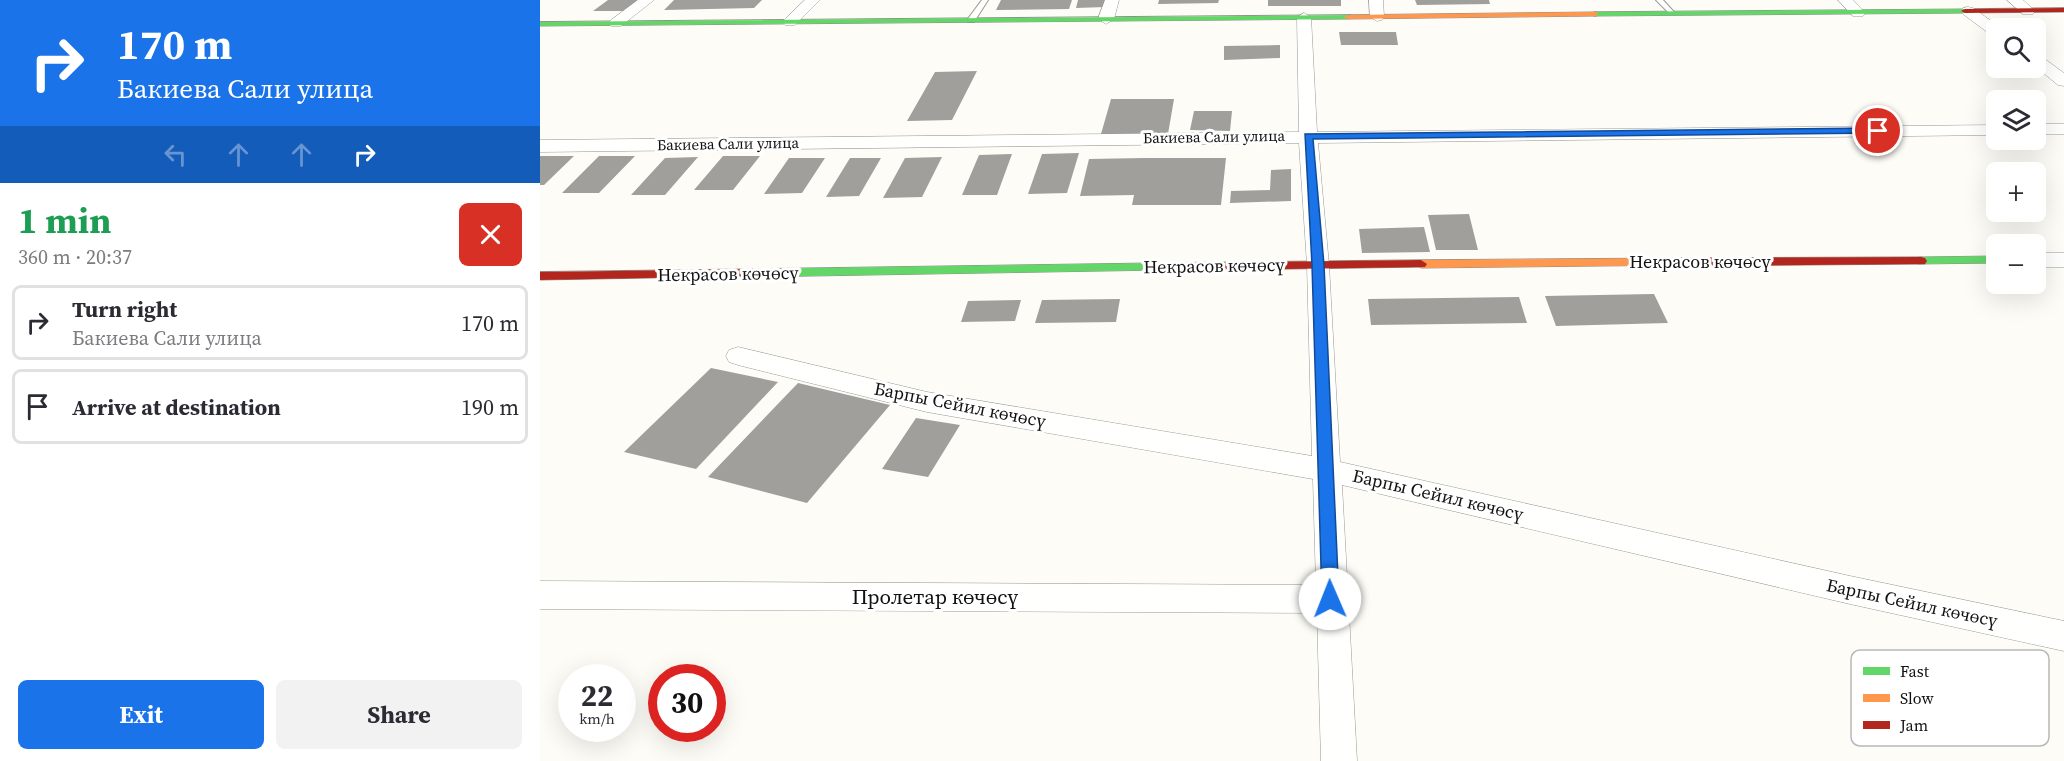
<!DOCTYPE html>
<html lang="en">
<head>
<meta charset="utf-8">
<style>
  :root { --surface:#fff; --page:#f2f2f3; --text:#2b2b33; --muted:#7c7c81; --line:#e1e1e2; --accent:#1a73e8 }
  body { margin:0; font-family:"Source Serif 4",serif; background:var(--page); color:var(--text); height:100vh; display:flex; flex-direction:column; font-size:22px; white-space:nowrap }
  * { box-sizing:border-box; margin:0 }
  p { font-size:20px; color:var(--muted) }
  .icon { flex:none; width:33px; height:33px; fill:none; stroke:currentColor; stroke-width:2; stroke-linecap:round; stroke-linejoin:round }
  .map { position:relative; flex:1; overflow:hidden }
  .drawer { display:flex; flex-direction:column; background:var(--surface); width:540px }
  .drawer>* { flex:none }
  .top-card { background:#1a73e8; color:#fff; overflow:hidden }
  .fabs { position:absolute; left:1446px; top:18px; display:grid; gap:12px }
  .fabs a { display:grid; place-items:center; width:60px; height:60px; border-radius:9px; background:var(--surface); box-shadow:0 6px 24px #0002; font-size:30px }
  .speed { position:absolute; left:18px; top:664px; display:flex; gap:12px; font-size:30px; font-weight:700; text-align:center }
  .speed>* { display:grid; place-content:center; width:78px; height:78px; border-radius:50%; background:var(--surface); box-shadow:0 6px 24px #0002; line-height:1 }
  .speed small { font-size:15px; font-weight:400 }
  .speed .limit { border:9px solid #d22; background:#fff; color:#111 }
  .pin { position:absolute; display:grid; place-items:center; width:51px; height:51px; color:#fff; margin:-26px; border:3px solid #fff; border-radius:50%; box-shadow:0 2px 6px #0007 }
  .me { position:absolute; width:66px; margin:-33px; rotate:359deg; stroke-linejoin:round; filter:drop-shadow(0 0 4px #0008) }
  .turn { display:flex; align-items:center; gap:21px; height:126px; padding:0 18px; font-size:27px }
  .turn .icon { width:78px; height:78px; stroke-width:2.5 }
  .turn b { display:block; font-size:42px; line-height:51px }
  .lanes { display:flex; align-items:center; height:57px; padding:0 18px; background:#0003; justify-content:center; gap:30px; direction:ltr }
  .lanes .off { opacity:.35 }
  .round { display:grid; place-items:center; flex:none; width:63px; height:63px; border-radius:9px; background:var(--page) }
  .head { display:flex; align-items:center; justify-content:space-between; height:102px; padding:0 18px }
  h1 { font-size:36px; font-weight:700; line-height:45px; color:#1e9e55 }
  .primary-button { display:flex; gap:12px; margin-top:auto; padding:12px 18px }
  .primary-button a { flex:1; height:69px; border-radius:9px; background:var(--accent); color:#fff; font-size:24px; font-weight:700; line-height:69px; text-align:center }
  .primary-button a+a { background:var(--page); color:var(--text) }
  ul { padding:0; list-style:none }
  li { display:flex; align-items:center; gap:18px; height:75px; margin:0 12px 9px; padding:0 6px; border:3px solid var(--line); border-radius:9px }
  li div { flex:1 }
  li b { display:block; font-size:22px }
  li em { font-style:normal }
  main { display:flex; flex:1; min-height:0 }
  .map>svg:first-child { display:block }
</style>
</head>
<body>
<main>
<section class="drawer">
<div class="top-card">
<div class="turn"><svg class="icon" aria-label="right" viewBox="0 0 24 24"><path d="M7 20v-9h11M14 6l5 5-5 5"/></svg><div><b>170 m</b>Бакиева Сали улица</div></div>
<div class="lanes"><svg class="icon off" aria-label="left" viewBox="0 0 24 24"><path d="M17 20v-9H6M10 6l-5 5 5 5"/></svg><svg class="icon off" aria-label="ahead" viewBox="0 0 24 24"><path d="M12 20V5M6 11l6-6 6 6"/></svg><svg class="icon off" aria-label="ahead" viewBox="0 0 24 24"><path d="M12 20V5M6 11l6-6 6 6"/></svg><svg class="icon" aria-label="right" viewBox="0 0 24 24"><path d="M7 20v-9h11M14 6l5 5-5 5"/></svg></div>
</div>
<div class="head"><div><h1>1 min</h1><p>360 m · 20:37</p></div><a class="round" style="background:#d93025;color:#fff"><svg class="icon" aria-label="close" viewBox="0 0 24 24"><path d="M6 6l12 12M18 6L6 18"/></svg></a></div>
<ul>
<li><svg class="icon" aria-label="right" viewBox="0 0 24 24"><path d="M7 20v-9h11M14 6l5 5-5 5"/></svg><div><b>Turn right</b><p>Бакиева Сали улица</p></div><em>170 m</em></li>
<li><svg class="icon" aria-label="arrive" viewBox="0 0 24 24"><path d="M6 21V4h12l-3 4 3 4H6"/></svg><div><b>Arrive at destination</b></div><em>190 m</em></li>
</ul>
<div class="primary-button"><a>Exit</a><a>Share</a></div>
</section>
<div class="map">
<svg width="1524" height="761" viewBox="0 0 1524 761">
  <rect width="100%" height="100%" fill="#fdfcf7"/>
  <path fill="#a19f9c" d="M 68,0 L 98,0 L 83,11 L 53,11 Z
    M 134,0 L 222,0 L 214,8 L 124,10 Z
    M 461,0 L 532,0 L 529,9 L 456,10 Z
    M 538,0 L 567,0 L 565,7 L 536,8 Z
    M 619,0 L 679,0 L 678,3 L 618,4 Z
    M 728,0 L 801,0 L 801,6 L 728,6 Z
    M 875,0 L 949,0 L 950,4 L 877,5 Z
    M 799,32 L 856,32 L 858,45 L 801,45 Z
    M 740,45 L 740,58 L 684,60 L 684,46 Z
    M 437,71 L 412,120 L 367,121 L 395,72 Z
    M 571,99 L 634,99 L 628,134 L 561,134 Z
    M 654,111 L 692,111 L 690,131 L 650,130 Z
    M 539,153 L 527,193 L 488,194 L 502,154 Z
    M 472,154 L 457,195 L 422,195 L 439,155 Z
    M 0,156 L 34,156 L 4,185 L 0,185 Z
    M 59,156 L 95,156 L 59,193 L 22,193 Z
    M 183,156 L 220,156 L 193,190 L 154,190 Z
    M 158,157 L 125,195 L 91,195 L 125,158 Z
    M 402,157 L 382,197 L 343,198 L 365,158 Z
    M 249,158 L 285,158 L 262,193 L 224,194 Z
    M 310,158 L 341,158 L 319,196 L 286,197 Z
    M 603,158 L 686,158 L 681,205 L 592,205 L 594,195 L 540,196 L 549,159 Z
    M 751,169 L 751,201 L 690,203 L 691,191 L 730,190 L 731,170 Z
    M 929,214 L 938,250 L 896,250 L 888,215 Z
    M 884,227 L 890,252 L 822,253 L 819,229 Z
    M 1114,294 L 1128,323 L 1016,326 L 1005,296 Z
    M 979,297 L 987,323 L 831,325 L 828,299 Z
    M 580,299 L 576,322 L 495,323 L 502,300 Z
    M 481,300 L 475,321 L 421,322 L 428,301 Z
    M 171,368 L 238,382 L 156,469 L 84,452 Z
    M 258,383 L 350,405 L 267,503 L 168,477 Z
    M 376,418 L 420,425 L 388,477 L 342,469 Z"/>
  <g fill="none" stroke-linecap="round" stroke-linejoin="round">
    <g stroke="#979795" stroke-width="2">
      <path id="lane" d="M 442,0 L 448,0 L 434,22 L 428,22 L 427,20 Z
        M 1116,0 L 1123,0 L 1134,12 L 1134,14 L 1130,14 Z"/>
    </g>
    <g stroke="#979795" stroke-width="1">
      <path id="street" d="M 98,0 L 114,0 L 81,26 L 71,26 L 68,23 L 71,20 Z
        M 265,0 L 280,0 L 255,25 L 245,25 L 242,22 L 245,19 Z
        M 565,0 L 579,0 L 574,19 L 566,24 L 558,19 Z
        M 829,0 L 843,0 L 844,17 L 842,20 L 837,21 L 830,17 Z
        M 1298,0 L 1313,0 L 1325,13 L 1323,16 L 1313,16 Z
        M 1467,0 L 1483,0 L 1495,11 L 1493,14 L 1483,14 Z
        M 1428,7 L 1433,8 L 1461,28 L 1456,28 L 1456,37 L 1451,35 L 1423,14 L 1421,11 L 1423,8 Z
        M 764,13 L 771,17 L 777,132 L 1456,125 L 1456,135 L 778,143 L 789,265 L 800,462 L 1310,576 L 1524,621 L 1524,651 L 1310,604 L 802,485 L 817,761 L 781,761 L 777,613 L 0,609 L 0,581 L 776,585 L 773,479 L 387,412 L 198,365 L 189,362 L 186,356 L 189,350 L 198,347 L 387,392 L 772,456 L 767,265 L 759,143 L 0,152 L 0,140 L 759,132 L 757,17 Z
        M 1496,55 L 1502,57 L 1524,73 L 1524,86 L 1518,85 L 1496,67 Z
        M 1496,124 L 1524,124 L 1524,134 L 1496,134 Z
        M 1496,253 L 1524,253 L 1524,267 L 1496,267 Z"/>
    </g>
    <g stroke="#8e8d8b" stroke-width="1">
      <path id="fast" d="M 1425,9 L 1428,9 L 1428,13 L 1054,16 L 1050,14 L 1054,12 Z
        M 811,15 L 812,17 L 808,19 L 0,26 L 0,22 Z
        M 1381,257 L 1456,256 L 1456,263 L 1377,264 L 1375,261 L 1377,258 Z
        M 618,263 L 622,264 L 624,267 L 622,270 L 212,277 L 206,273 L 212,269 Z"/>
    </g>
    <g stroke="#8e8d8b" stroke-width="1">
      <path id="slow" d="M 1054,12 L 1057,12 L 1057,16 L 808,19 L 804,17 L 808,15 Z
        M 1146,258 L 1150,259 L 1152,262 L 1150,265 L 881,268 L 875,264 L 881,260 Z"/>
    </g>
    <g stroke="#8e8d8b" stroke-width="1">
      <path id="jam" d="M 1524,8 L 1524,12 L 1425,13 L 1421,11 L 1425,9 Z
        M 1381,257 L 1385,258 L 1387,261 L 1385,264 L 1146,266 L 1140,262 L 1146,258 Z
        M 881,260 L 887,264 L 885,267 L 618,271 L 612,267 L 618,263 Z
        M 212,269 L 216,270 L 218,273 L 216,276 L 0,280 L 0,272 Z"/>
    </g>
    <use href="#lane" fill="#fffffe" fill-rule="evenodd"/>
    <use href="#street" fill="#fffffe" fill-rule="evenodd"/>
    <use href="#fast" fill="#63d668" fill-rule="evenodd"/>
    <use href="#slow" fill="#ff974d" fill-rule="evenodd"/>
    <use href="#jam" fill="#b3261e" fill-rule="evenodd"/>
  </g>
  <path fill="#1a73e8" stroke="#114b97" stroke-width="1.5" d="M 1338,128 L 1343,131 L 1341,133 L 773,139 L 784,265 L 799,599 L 796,605 L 790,607 L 784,605 L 782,599 L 772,265 L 765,134 Z"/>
  <g text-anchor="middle" stroke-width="6" stroke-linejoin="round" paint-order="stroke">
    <g font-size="15" fill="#111" stroke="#fff">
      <text transform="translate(674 137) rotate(-1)" y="5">Бакиева Сали улица</text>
      <text transform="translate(188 144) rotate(-1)" y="5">Бакиева Сали улица</text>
    </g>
    <g font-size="18" fill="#111" stroke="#fff">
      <text x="1160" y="268">Некрасов көчөсү</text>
      <text transform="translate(674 266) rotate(-1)" y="6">Некрасов көчөсү</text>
      <text transform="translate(188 274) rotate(-1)" y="6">Некрасов көчөсү</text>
      <text transform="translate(420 405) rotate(11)" y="6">Барпы Сейил көчөсү</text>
      <text transform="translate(898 495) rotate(13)" y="6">Барпы Сейил көчөсү</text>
      <text transform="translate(1372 603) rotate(12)" y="6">Барпы Сейил көчөсү</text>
    </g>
    <g font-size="21" fill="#111" stroke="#fff">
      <text x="395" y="604">Пролетар көчөсү</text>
    </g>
  </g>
  <rect x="1311" y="650" width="198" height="96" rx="9" fill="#fff" stroke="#b8b8b8" stroke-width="1.5"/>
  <rect x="1323" y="667" width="27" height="8" fill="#63d668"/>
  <rect x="1323" y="694" width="27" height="8" fill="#ff974d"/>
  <rect x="1323" y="721" width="27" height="8" fill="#b3261e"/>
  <g font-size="16" fill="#111">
    <text x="1360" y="677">Fast</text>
    <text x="1360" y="704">Slow</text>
    <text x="1360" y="731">Jam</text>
  </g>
</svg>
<div class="fabs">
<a><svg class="icon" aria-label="search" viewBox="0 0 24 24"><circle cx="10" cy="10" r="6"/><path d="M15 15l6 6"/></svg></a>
<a><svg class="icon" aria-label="layers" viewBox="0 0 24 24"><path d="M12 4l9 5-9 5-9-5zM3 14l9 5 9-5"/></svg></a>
<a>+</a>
<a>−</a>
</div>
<div class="speed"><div>22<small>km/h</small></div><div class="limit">30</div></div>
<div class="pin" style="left:1338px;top:131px;background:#d93025"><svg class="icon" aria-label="arrive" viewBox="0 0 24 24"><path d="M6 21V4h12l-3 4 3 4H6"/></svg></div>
<svg class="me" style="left:790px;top:599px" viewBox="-20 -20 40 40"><circle r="19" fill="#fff"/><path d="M0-13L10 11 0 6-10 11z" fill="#1a73e8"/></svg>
</div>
</main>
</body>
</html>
